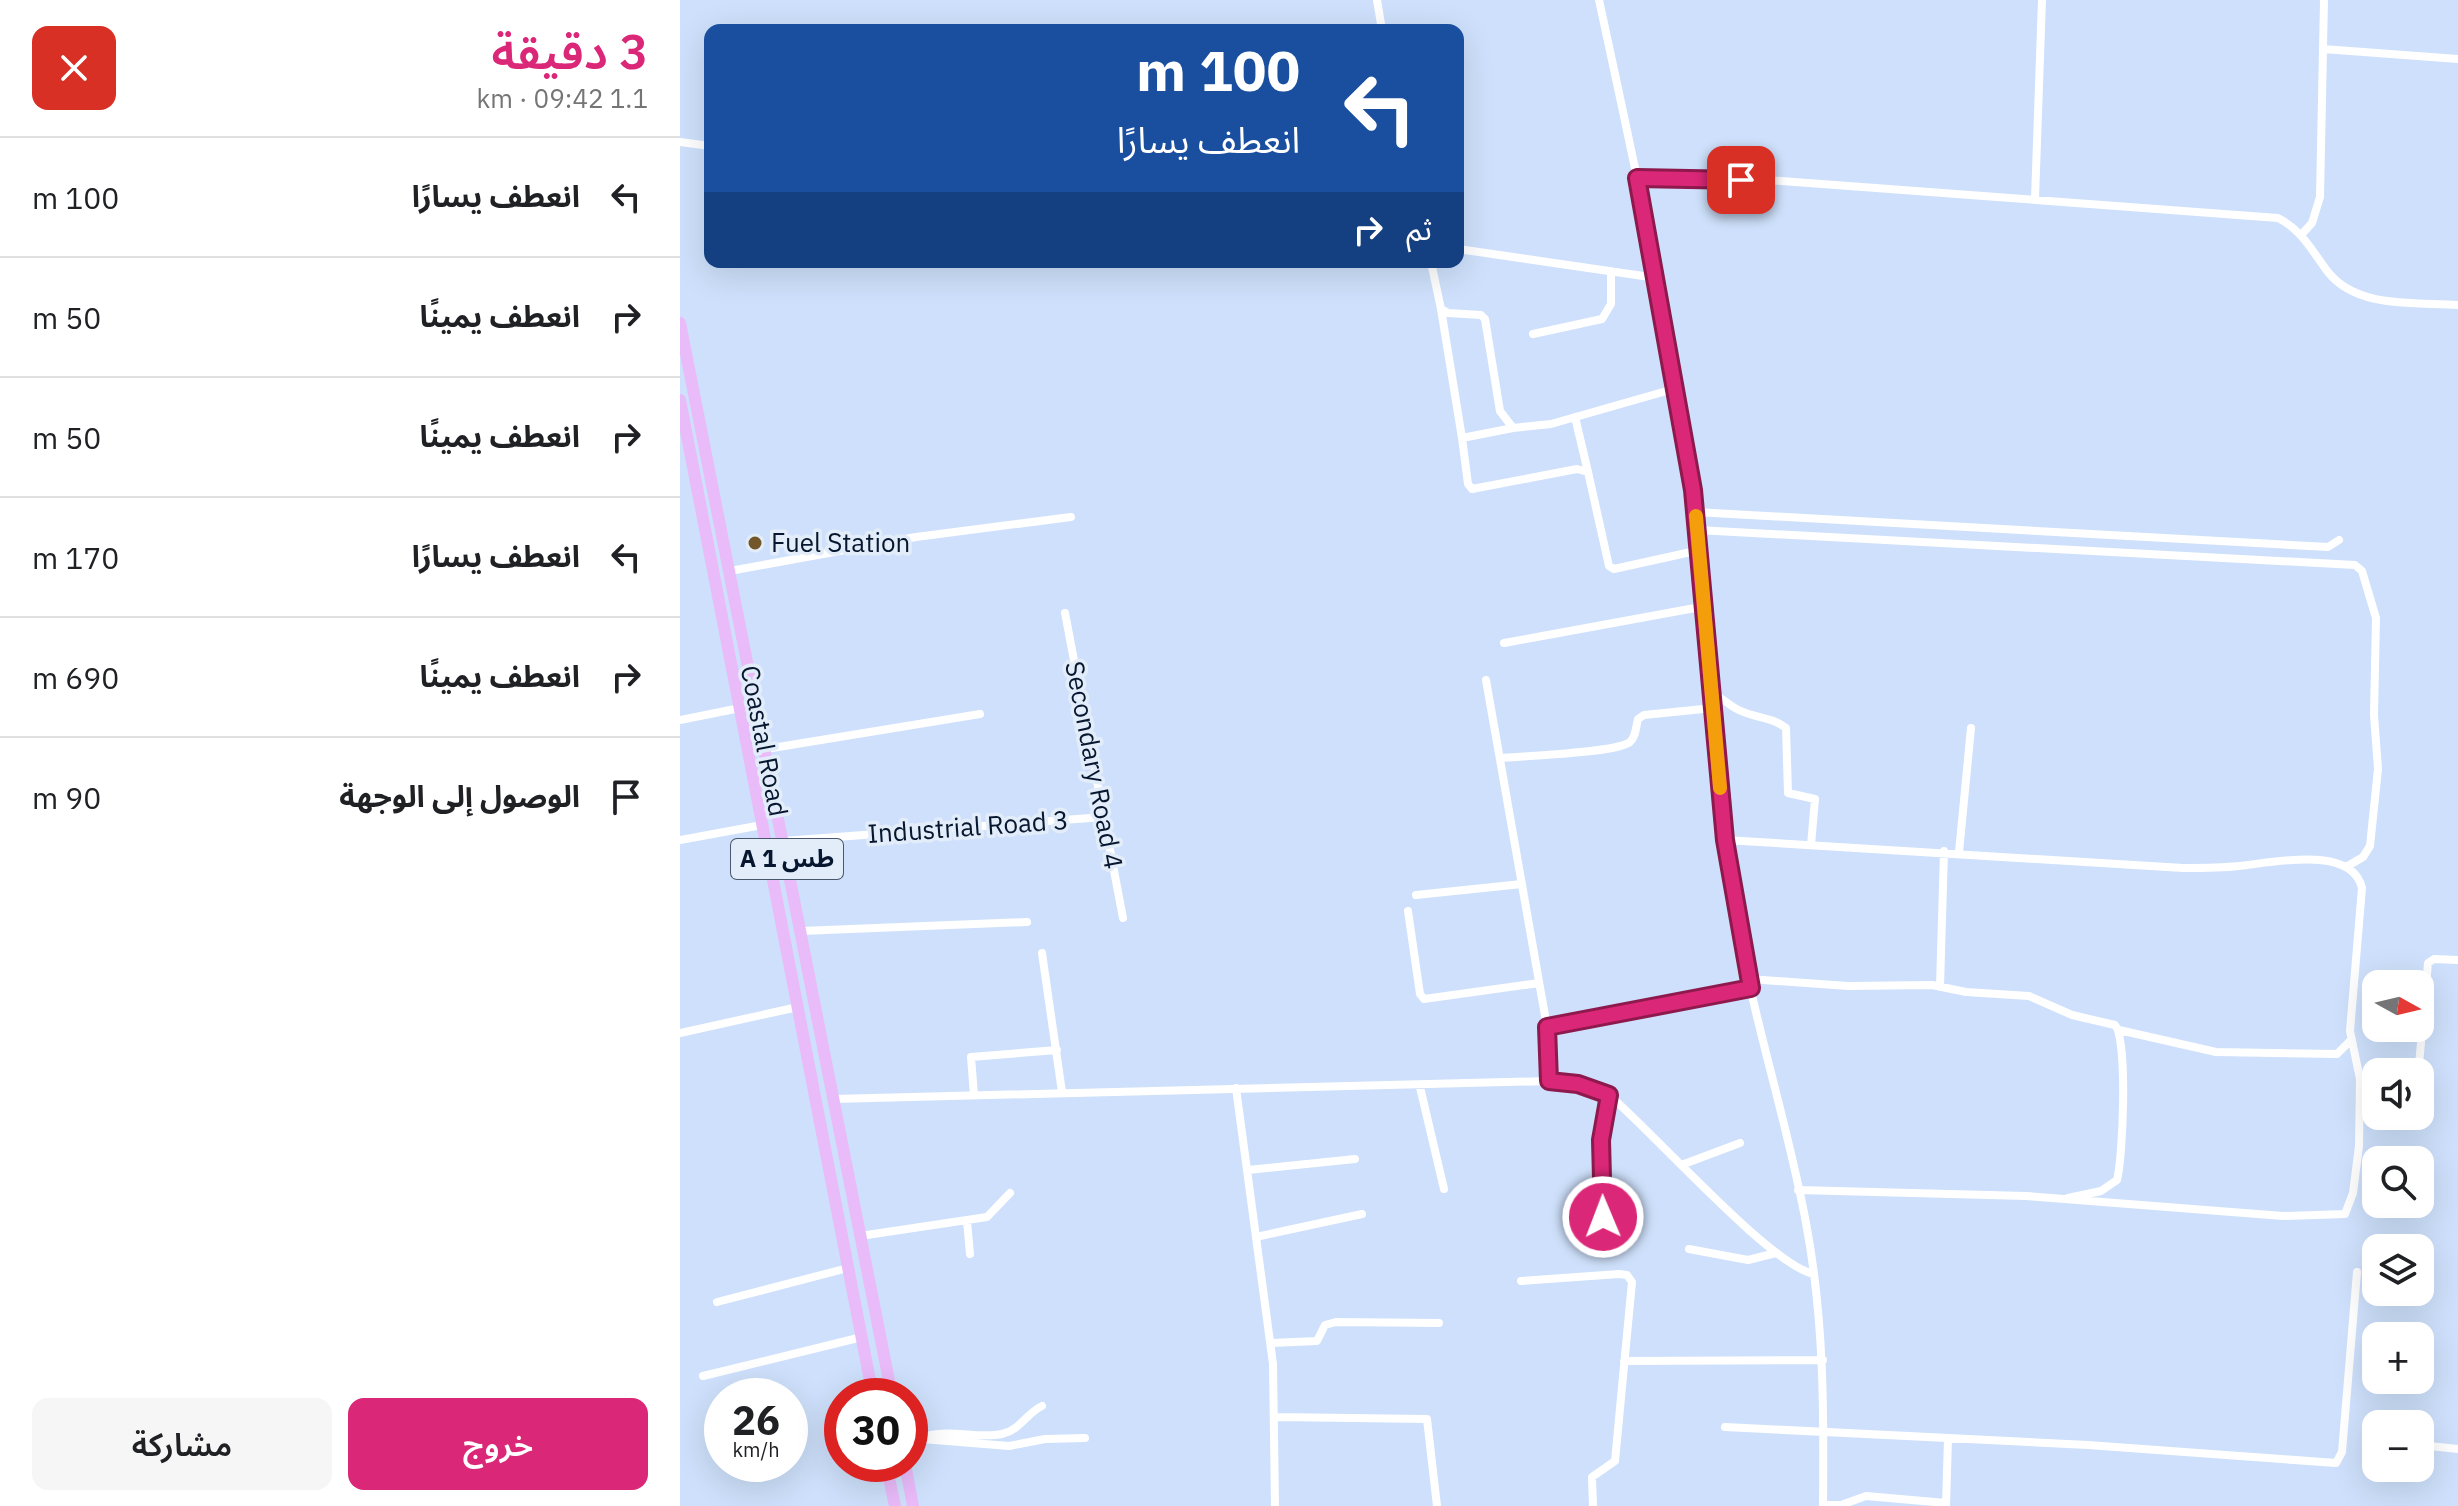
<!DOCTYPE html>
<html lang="ar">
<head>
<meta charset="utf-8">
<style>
  :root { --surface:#fff; --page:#f6f6f6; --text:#202124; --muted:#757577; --line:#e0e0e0; --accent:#db2777 }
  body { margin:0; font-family:"IBM Plex Sans","Noto Sans Arabic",sans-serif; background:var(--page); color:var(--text); direction:rtl; height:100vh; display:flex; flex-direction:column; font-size:30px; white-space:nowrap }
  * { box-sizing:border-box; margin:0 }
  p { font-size:26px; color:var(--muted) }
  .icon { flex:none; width:44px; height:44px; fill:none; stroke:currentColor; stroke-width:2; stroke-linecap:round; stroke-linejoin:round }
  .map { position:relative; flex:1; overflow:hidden; direction:ltr }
  .sheet { display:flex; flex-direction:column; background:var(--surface); width:680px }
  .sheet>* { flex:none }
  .top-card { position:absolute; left:24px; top:24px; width:760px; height:244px; border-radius:16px; box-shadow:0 8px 32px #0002; direction:rtl; background:#1a4fa0; color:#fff; overflow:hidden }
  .needle { width:52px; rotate:98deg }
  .controls { position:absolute; left:1682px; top:970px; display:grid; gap:16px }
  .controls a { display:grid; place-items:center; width:72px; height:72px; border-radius:16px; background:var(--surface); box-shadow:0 8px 32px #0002; font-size:40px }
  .speed { position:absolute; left:24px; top:1378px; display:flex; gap:16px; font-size:40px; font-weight:700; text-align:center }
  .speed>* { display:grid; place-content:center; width:104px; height:104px; border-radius:50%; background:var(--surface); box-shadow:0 8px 32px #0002; line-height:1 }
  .speed small { font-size:20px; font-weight:400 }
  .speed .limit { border:12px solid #d22; background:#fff; color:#111 }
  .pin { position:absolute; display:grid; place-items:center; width:68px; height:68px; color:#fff; margin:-34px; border-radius:16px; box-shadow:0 4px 12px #0006 }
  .me { position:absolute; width:88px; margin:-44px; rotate:359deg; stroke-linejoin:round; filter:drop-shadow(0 0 6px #0008) }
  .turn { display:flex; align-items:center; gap:28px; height:168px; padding:0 32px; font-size:36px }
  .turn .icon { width:104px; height:104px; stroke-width:2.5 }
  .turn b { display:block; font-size:56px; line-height:68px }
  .then { display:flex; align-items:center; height:76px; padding:0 32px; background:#0003; gap:16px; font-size:30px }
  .round { display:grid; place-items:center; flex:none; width:84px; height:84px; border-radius:16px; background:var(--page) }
  .head { display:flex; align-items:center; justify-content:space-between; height:136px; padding:0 32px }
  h1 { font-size:48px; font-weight:600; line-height:60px; color:var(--accent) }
  .button { display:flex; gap:16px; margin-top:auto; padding:16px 32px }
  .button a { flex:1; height:92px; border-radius:16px; background:var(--accent); color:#fff; font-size:32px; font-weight:600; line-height:92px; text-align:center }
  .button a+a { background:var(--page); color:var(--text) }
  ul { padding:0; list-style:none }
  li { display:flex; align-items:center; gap:24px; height:120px; padding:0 32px; border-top:2px solid var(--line) }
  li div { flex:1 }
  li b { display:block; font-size:30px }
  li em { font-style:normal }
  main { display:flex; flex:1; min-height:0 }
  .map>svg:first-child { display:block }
</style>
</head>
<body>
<main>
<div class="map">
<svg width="1778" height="1506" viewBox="0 0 1778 1506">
  <rect width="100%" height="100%" fill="#cee0fb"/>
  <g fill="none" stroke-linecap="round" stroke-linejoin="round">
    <path stroke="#fff" stroke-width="8" d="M 697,0 L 702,30
      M 919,0 C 954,162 990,325 1013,490 C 1031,627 1034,765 1054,902 C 1070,1011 1106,1115 1126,1223 C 1144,1318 1144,1410 1143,1506
      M 1643,49 L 1778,59
      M 0,142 L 30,146
      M 957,178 L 1087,180 L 1598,218 C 1622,230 1632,251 1648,272 C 1677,309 1736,302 1778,305
      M 1355,199 L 1362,0
      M 1621,235 L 1632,223 L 1640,197 L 1644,0
      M 778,249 L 977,278
      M 751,262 L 761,309 L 768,313 L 801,315 L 805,319 L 820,411 L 833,428 L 871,424 L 997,388
      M 761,309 L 782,438 L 833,428
      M 853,334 L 922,319 L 931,304 L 931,271
      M 895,417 L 908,472
      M 782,438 L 788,484 L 792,489 L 897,469 L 908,472 L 929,566 L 934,569 L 1020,550
      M 1015,512 L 1648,547 L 1659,540
      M 1017,530 L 1675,565 L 1682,571 L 1696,618 L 1694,715 L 1698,769 L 1690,846 L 1683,857 L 1666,867
      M 50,571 L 236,537 L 391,517
      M 385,613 L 443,918
      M 824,643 L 1026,606
      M 806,680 L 867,1027 L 869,1081
      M 1032,694 C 1044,698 1050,707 1061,711 C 1076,718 1092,717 1106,728 L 1108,793 L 1135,799 L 1131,845
      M 0,720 L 60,708
      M 86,749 L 300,714
      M 820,758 C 844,756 936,753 950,742 C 956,737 956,726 958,719 L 964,715 L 1033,708
      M 0,840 L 82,825
      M 1045,840 L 1503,868 C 1522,868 1540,868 1559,866 C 1591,863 1672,844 1682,888 L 1670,1031 L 1680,1079 L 1679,1146 L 1673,1193 L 1665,1214 L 1603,1216 L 1346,1196 L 1118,1190
      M 103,841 L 424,817
      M 1279,852 L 1291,728
      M 736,895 L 842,884
      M 728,911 L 740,994 L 744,999 L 859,983
      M 121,931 L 347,922
      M 362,953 L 382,1092
      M 1069,979 L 1168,986 L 1252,985 L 1286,992 L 1349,996 L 1392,1015 L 1435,1025 C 1448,1040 1443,1157 1437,1180 L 1421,1191 L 1388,1198
      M 1260,987 L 1264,851
      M 867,1027 L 1071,988
      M 1439,1030 L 1536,1052 L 1657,1054 L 1670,1041
      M 0,1033 L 118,1007
      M 1739,1065 L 1748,963 L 1754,959 L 1778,960
      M 740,1087 L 764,1189
      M 556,1088 L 593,1364 L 595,1506
      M 294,1095 L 291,1057 L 377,1050
      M 153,1099 L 869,1081 L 898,1084 L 929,1095 C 972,1131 1091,1266 1134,1274
      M 1004,1164 L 1060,1143
      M 568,1170 L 675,1159
      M 923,1217 L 921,1140 L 929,1095
      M 287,1221 L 290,1254
      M 180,1236 L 307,1217 L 330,1193
      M 576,1237 L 682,1214
      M 1009,1249 L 1068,1260 L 1096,1253
      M 841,1281 L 939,1274 L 947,1275 L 952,1282 L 935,1461 L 912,1477 L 913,1506
      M 37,1302 L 168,1268
      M 591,1343 L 637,1341 L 645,1325 L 656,1322 L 759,1323
      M 944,1361 L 1143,1360
      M 23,1376 L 182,1337
      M 596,1417 L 747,1419 L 757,1506
      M 1045,1427 L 1408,1445 L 1656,1463 L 1662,1452 L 1677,1272
      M 247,1436 C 271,1429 298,1439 322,1434 C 340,1430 347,1413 362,1406
      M 230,1438 L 329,1446 L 365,1439 L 405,1438
      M 1740,1445 L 1778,1449
      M 1143,1505 L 1161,1505 L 1186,1496 L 1266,1503
      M 1266,1506 L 1268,1438"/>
    <path stroke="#e9bbf9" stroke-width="12" d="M 0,323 L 212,1396
      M 0,400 L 193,1396
      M 206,1464 L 215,1506
      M 225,1464 L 233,1506"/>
  </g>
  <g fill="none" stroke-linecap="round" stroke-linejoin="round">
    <g stroke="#8e194d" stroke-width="20">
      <path id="route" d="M 923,1217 L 921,1140 L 929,1095 L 898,1084 L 869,1081 L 867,1027 L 1071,988 L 1045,840 L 1013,490 L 957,178 L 1061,180"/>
    </g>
    <use href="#route" stroke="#db2777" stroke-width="14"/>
    <path stroke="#f59e0b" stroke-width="14" d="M 1016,516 L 1040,788"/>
  </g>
  <circle fill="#73572a" stroke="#e3edfa" stroke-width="3" cx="75" cy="543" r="8"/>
  <g text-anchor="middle" stroke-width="7" stroke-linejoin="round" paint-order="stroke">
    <rect fill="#e3edfa" stroke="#49576c" stroke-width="2" x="51" y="839" width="112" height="40" rx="6"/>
    <g font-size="24" font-weight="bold" fill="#07172f">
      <text x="107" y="867">A 1 طس</text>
    </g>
    <g font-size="26" fill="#07172f" stroke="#e3edfa" text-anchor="start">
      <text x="91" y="552">Fuel Station</text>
    </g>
    <g font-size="26" fill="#07172f" stroke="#e3edfa">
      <text transform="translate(84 741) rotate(79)" y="9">Coastal Road</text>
      <text transform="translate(414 765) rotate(79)" y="9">Secondary Road 4</text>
      <text transform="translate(288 827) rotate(-4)" y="9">Industrial Road 3</text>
    </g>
  </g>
</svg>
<div class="controls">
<a><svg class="needle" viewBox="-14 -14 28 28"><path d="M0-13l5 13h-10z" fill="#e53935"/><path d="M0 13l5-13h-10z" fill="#757577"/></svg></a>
<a><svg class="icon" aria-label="sound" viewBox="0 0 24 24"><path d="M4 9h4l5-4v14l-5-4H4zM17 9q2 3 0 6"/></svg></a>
<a><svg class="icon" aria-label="search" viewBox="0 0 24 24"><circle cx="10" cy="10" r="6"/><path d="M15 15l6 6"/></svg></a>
<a><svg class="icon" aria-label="layers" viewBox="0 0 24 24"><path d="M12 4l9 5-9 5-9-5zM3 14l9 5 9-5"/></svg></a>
<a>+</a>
<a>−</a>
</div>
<div class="speed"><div>26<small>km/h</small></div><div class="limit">30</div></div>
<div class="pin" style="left:1061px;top:180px;background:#d93025"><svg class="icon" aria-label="arrive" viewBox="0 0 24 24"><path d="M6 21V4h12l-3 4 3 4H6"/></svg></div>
<svg class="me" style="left:923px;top:1217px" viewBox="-20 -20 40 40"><circle r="17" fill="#db2777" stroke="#fff" stroke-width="3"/><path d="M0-11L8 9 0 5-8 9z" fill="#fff"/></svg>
<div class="top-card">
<div class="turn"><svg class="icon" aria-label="left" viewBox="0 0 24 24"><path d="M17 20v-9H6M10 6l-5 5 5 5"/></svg><div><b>100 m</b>انعطف يسارًا</div></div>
<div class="then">ثم<svg class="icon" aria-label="right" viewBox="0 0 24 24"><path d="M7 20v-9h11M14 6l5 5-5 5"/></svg></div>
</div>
</div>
<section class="sheet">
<div class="head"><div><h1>3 دقيقة</h1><p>1.1 km · 09:42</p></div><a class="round" style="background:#d93025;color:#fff"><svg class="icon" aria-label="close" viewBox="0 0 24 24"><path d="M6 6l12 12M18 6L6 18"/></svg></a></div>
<ul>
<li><svg class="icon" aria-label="left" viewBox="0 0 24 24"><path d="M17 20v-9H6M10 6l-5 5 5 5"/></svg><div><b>انعطف يسارًا</b></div><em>100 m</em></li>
<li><svg class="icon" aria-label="right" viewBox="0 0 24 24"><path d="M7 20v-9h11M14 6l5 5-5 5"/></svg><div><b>انعطف يمينًا</b></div><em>50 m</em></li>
<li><svg class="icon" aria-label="right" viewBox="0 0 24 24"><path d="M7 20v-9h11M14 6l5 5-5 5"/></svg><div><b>انعطف يمينًا</b></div><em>50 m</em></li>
<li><svg class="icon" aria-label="left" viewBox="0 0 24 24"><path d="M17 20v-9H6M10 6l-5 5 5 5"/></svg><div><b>انعطف يسارًا</b></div><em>170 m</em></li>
<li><svg class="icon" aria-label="right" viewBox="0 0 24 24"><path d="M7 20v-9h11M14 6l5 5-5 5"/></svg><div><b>انعطف يمينًا</b></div><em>690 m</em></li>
<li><svg class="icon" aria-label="arrive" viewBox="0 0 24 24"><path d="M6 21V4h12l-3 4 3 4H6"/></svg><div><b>الوصول إلى الوجهة</b></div><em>90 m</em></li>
</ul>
<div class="button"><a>خروج</a><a>مشاركة</a></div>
</section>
</main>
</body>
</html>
